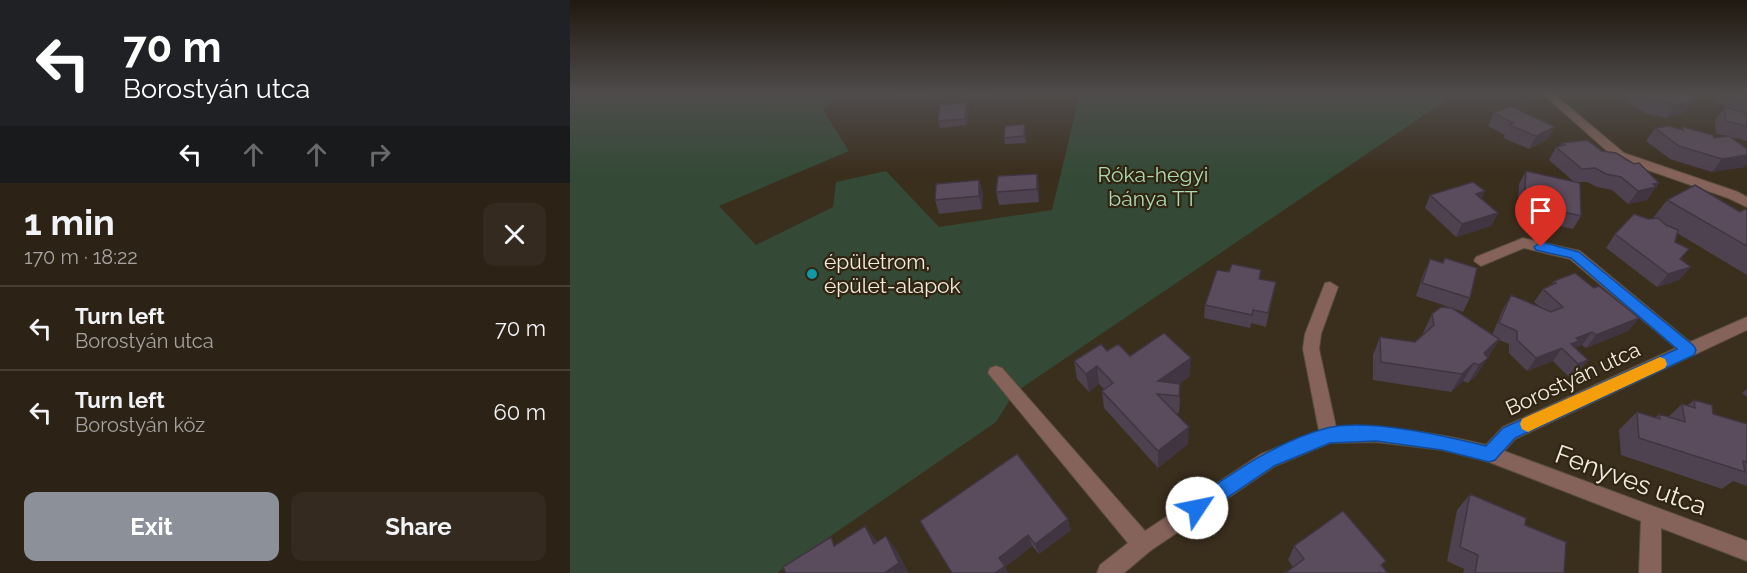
<!DOCTYPE html>
<html lang="en">
<head>
<meta charset="utf-8">
<style>
  :root { --surface:#2c2216; --page:#342a1f; --text:#f1f3f6; --muted:#a6a4a1; --line:#483f35; --accent:#8c9099 }
  body { margin:0; font-family:Raleway,sans-serif; background:var(--page); color:var(--text); height:100vh; display:flex; flex-direction:column; font-size:22px; white-space:nowrap }
  * { box-sizing:border-box; margin:0 }
  p { font-size:20px; color:var(--muted) }
  .icon { flex:none; width:33px; height:33px; fill:none; stroke:currentColor; stroke-width:2; stroke-linecap:round; stroke-linejoin:round }
  .map { position:relative; flex:1; overflow:hidden }
  .sheet { display:flex; flex-direction:column; background:var(--surface); width:570px }
  .sheet>* { flex:none }
  .banner { background:#202124; color:#fff; overflow:hidden }
  .pin { position:absolute; display:grid; place-items:center; width:51px; height:51px; color:#fff; margin:-62px -26px; border-radius:50% 50% 50% 0; rotate:-45deg; box-shadow:0 0 6px #0007 }
  .pin .icon { rotate:45deg }
  .me { position:absolute; width:66px; margin:-33px; rotate:56deg; stroke-linejoin:round; filter:drop-shadow(0 0 4px #0008) }
  .turn { display:flex; align-items:center; gap:21px; height:126px; padding:0 24px; font-size:27px }
  .turn .icon { width:78px; height:78px; stroke-width:2.5 }
  .turn b { display:block; font-size:42px; line-height:51px }
  .lanes { display:flex; align-items:center; height:57px; padding:0 24px; background:#0003; justify-content:center; gap:30px; direction:ltr }
  .lanes .off { opacity:.35 }
  .round { display:grid; place-items:center; flex:none; width:63px; height:63px; border-radius:12px; background:var(--page) }
  .headline { display:flex; align-items:center; justify-content:space-between; height:102px; padding:0 24px }
  h1 { font-size:36px; font-weight:700; line-height:45px }
  .action { display:flex; gap:12px; margin-top:auto; padding:12px 24px }
  .action a { flex:1; height:69px; border-radius:12px; background:var(--accent); color:#fff; font-size:24px; font-weight:700; line-height:69px; text-align:center }
  .action a+a { background:var(--page); color:var(--text) }
  ul { padding:0; list-style:none }
  li { display:flex; align-items:center; gap:18px; height:84px; padding:0 24px; border-top:2px solid var(--line) }
  li div { flex:1 }
  li b { display:block; font-size:22px }
  li em { font-style:normal }
  main { display:flex; flex:1; min-height:0 }
  .map>svg:first-child { display:block }
</style>
</head>
<body>
<main>
<section class="sheet">
<div class="banner">
<div class="turn"><svg class="icon" aria-label="left" viewBox="0 0 24 24"><path d="M17 20v-9H6M10 6l-5 5 5 5"/></svg><div><b>70 m</b>Borostyán utca</div></div>
<div class="lanes"><svg class="icon" aria-label="left" viewBox="0 0 24 24"><path d="M17 20v-9H6M10 6l-5 5 5 5"/></svg><svg class="icon off" aria-label="ahead" viewBox="0 0 24 24"><path d="M12 20V5M6 11l6-6 6 6"/></svg><svg class="icon off" aria-label="ahead" viewBox="0 0 24 24"><path d="M12 20V5M6 11l6-6 6 6"/></svg><svg class="icon off" aria-label="right" viewBox="0 0 24 24"><path d="M7 20v-9h11M14 6l5 5-5 5"/></svg></div>
</div>
<div class="headline"><div><h1>1 min</h1><p>170 m · 18:22</p></div><a class="round"><svg class="icon" aria-label="close" viewBox="0 0 24 24"><path d="M6 6l12 12M18 6L6 18"/></svg></a></div>
<ul>
<li><svg class="icon" aria-label="left" viewBox="0 0 24 24"><path d="M17 20v-9H6M10 6l-5 5 5 5"/></svg><div><b>Turn left</b><p>Borostyán utca</p></div><em>70 m</em></li>
<li><svg class="icon" aria-label="left" viewBox="0 0 24 24"><path d="M17 20v-9H6M10 6l-5 5 5 5"/></svg><div><b>Turn left</b><p>Borostyán köz</p></div><em>60 m</em></li>
</ul>
<div class="action"><a>Exit</a><a>Share</a></div>
</section>
<div class="map">
<svg width="1177" height="573" viewBox="0 0 1177 573">
  <rect width="100%" height="100%" fill="#3a2e1d"/>
  <path fill="#344a36" d="M 0,94 L 270,94 L 253,110 L 279,151 L 149,206 L 186,245 L 263,207 L 266,182 L 316,171 L 369,227 L 482,210 L 510,94 L 885,94 L 444,393 L 426,422 L 207,573 L 0,573 Z"/>
  <g fill="none" stroke-linecap="round" stroke-linejoin="round">
    <g stroke="#584c3c" stroke-width="2">
      <path id="street" d="M 973,94 L 984,94 L 1054,153 L 1168,192 L 1177,197 L 1177,207 L 1158,198 L 1046,159 Z
        M 953,238 L 1010,251 L 1120,342 L 1177,317 L 1177,330 L 945,439 L 934,451 L 1177,541 L 1177,561 L 1091,528 L 1091,573 L 1069,573 L 1071,521 L 919,462 L 872,450 L 806,442 L 760,443 L 705,466 L 580,551 L 554,573 L 527,573 L 530,565 L 558,543 L 418,373 L 420,368 L 426,366 L 432,368 L 575,531 L 691,454 L 749,431 L 733,349 L 735,334 L 755,283 L 760,282 L 768,287 L 751,334 L 749,349 L 766,427 C 818,426 866,432 916,445 L 933,427 L 1106,348 L 1000,259 L 954,248 L 911,266 L 904,261 L 906,257 Z"/>
    </g>
    <use href="#street" fill="#85635a" fill-rule="evenodd"/>
  </g>
  <path fill="#4e4150" d="M 330,94 L 366,94 L 366,95 L 331,97 Z
    M 379,94 L 396,94 L 379,95 Z
    M 402,94 L 419,94 L 418,98 L 403,98 Z
    M 1056,94 L 1121,94 L 1114,113 L 1096,118 L 1077,114 L 1056,102 Z
    M 1150,94 L 1177,94 L 1177,141 L 1161,137 L 1174,167 L 1142,172 L 1100,159 L 1076,141 L 1085,128 L 1111,129 L 1113,127 L 1144,138 L 1157,136 L 1146,134 L 1145,120 L 1155,107 L 1145,100 Z
    M 397,102 L 399,109 L 397,125 L 370,128 L 368,121 Z
    M 924,113 L 978,139 L 959,149 L 933,138 L 935,135 L 918,126 Z
    M 456,131 L 456,143 L 435,144 L 434,138 Z
    M 992,143 L 1032,151 L 1089,183 L 1077,200 L 1058,204 L 1042,190 L 1027,187 L 1017,182 L 1004,182 L 1011,216 L 1003,229 L 947,216 L 949,184 L 956,171 L 1004,182 L 979,160 L 986,147 L 990,146 Z
    M 467,174 L 469,187 L 469,202 L 429,205 L 426,192 Z
    M 409,180 L 413,193 L 412,209 L 369,214 L 365,200 Z
    M 915,191 L 911,199 L 928,213 L 921,226 L 886,237 L 855,208 L 860,195 Z
    M 1097,200 L 1170,212 L 1177,210 L 1177,275 L 1107,233 L 1105,242 L 1119,249 L 1111,259 L 1121,267 L 1109,280 L 1087,287 L 1036,248 L 1045,234 L 1083,218 Z
    M 875,258 L 900,298 L 893,312 L 882,308 L 922,335 L 933,309 L 941,295 L 970,307 L 964,302 L 973,289 L 980,286 L 984,281 L 1024,288 L 1069,318 L 1058,331 L 1016,348 L 1012,345 L 1005,348 L 1018,360 L 1007,373 L 998,376 L 983,361 L 957,371 L 939,353 L 939,344 L 929,340 L 906,376 L 898,383 L 893,381 L 881,392 L 803,380 L 803,355 L 810,337 L 845,342 L 854,334 L 853,333 L 862,314 L 882,308 L 846,296 L 854,272 L 860,259 L 872,263 Z
    M 691,270 L 690,279 L 703,295 L 696,327 L 681,323 L 680,328 L 634,318 L 635,305 L 659,272 Z
    M 537,351 L 560,356 L 620,376 L 609,384 L 610,402 L 609,413 L 605,413 L 618,444 L 588,468 L 534,408 L 532,391 L 534,389 L 529,384 L 519,392 L 507,379 L 504,361 Z
    M 1177,389 L 1177,397 L 1172,393 Z
    M 1124,400 L 1143,414 L 1177,424 L 1177,486 L 1163,481 L 1152,489 L 1051,455 L 1049,430 L 1067,412 L 1085,418 L 1089,414 L 1098,417 L 1112,404 L 1118,405 Z
    M 900,494 L 955,525 L 994,573 L 893,573 L 894,569 L 877,561 L 887,510 Z
    M 350,521 L 501,530 L 469,554 L 462,546 L 435,567 L 438,573 L 382,573 Z
    M 724,546 L 816,561 L 812,566 L 723,567 L 718,560 Z"/>
  <path fill="#403541" d="M 1123,100 L 1114,113 L 1096,118 L 1104,105 Z
    M 397,102 L 399,109 L 397,125 L 395,119 Z
    M 455,124 L 456,131 L 456,143 L 454,136 Z
    M 985,127 L 978,139 L 959,149 L 966,136 Z
    M 1177,155 L 1177,164 L 1174,167 L 1142,172 L 1152,159 Z
    M 467,174 L 469,187 L 469,202 L 467,189 Z
    M 409,180 L 413,193 L 412,209 L 409,196 Z
    M 1089,183 L 1077,200 L 1058,204 L 1068,191 L 1083,184 Z
    M 915,191 L 909,204 L 906,194 Z
    M 928,213 L 921,226 L 886,237 L 892,224 Z
    M 1121,267 L 1109,280 L 1087,287 L 1098,274 Z
    M 1069,318 L 1058,331 L 1016,348 L 1026,335 Z
    M 1022,332 L 1012,345 L 996,351 L 1006,338 Z
    M 929,339 L 918,358 L 914,353 Z
    M 992,348 L 983,361 L 957,371 L 966,358 Z
    M 621,358 L 620,376 L 595,395 L 588,381 Z
    M 918,358 L 906,376 L 898,383 L 909,365 Z
    M 1018,360 L 1007,373 L 998,376 L 1008,364 Z
    M 904,363 L 893,381 L 881,392 L 892,374 Z
    M 527,366 L 529,384 L 519,392 L 516,374 Z
    M 619,427 L 618,444 L 588,468 L 588,451 Z
    M 498,519 L 501,530 L 469,554 L 465,544 Z
    M 295,526 L 307,541 L 317,558 L 304,544 Z
    M 458,535 L 462,546 L 435,567 L 438,573 L 425,573 L 429,558 Z
    M 316,536 L 327,551 L 339,573 L 314,573 Z"/>
  <path fill="#5b4c5d" stroke="#403541" stroke-width="1.5" d="M 1072,94 L 1121,94 L 1123,100 L 1104,105 L 1086,101 Z
    M 1163,94 L 1177,94 L 1177,105 Z
    M 397,102 L 395,119 L 368,121 L 370,105 Z
    M 940,106 L 985,127 L 966,136 L 939,125 L 943,123 L 924,113 Z
    M 1154,107 L 1177,113 L 1177,126 L 1156,121 Z
    M 455,124 L 454,136 L 434,138 L 435,126 Z
    M 1099,126 L 1113,130 L 1113,127 L 1143,135 L 1144,138 L 1159,136 L 1177,149 L 1177,155 L 1152,159 L 1109,146 L 1085,128 Z
    M 1017,140 L 1032,151 L 1046,153 L 1064,164 L 1069,163 L 1089,183 L 1083,184 L 1086,187 L 1068,191 L 1051,177 L 1036,174 L 1025,168 L 1012,169 L 986,147 L 995,145 L 992,143 Z
    M 956,171 L 1010,183 L 1011,216 L 954,203 Z
    M 467,174 L 467,189 L 426,192 L 428,176 Z
    M 409,180 L 409,196 L 365,200 L 366,184 Z
    M 903,182 L 915,191 L 906,194 L 928,213 L 892,224 L 860,195 Z
    M 1125,185 L 1170,212 L 1175,209 L 1177,210 L 1177,246 L 1097,200 Z
    M 1064,214 L 1078,219 L 1088,218 L 1096,225 L 1108,230 L 1105,242 L 1119,249 L 1110,259 L 1121,267 L 1098,274 L 1045,234 Z
    M 875,258 L 907,268 L 900,298 L 852,283 L 860,259 L 873,263 Z
    M 662,264 L 691,270 L 689,279 L 706,282 L 698,313 L 683,310 L 682,315 L 635,305 L 647,270 L 659,272 Z
    M 1005,273 L 1024,288 L 1029,286 L 1069,318 L 1026,335 L 1022,332 L 1006,338 L 1009,341 L 1001,344 L 1018,360 L 1008,364 L 992,348 L 966,358 L 947,340 L 947,331 L 929,323 L 941,295 L 981,312 L 993,307 L 973,289 L 986,283 L 984,281 Z
    M 871,307 L 882,308 L 929,339 L 914,353 L 918,358 L 909,365 L 904,363 L 892,374 L 811,362 L 810,337 L 845,342 L 864,325 L 862,314 Z
    M 594,333 L 621,358 L 588,381 L 610,384 L 609,396 L 587,394 L 619,427 L 588,451 L 532,391 L 543,383 L 527,366 L 516,374 L 504,361 L 531,344 L 537,351 L 548,344 L 560,356 Z
    M 1124,400 L 1142,405 L 1143,414 L 1177,424 L 1177,462 L 1173,461 L 1175,472 L 1069,438 L 1067,412 L 1090,419 L 1089,414 L 1115,422 L 1112,404 L 1125,408 Z
    M 447,454 L 498,519 L 465,544 L 458,535 L 429,558 L 435,566 L 425,573 L 382,573 L 350,521 Z
    M 900,494 L 956,518 L 955,525 L 996,542 L 994,573 L 905,573 L 908,555 L 890,547 Z
    M 773,511 L 816,561 L 811,565 L 818,573 L 715,573 L 734,559 L 724,546 Z
    M 295,526 L 304,544 L 316,536 L 329,563 L 314,573 L 216,573 L 213,567 L 261,537 L 264,546 Z"/>
  <linearGradient id="sky" x2="0" y2="1"><stop stop-color="#201910"/><stop offset="0.54" stop-color="#4f4c4c"/><stop offset="1" stop-color="#4f4c4c" stop-opacity="0"/></linearGradient>
  <rect width="1177" height="174" fill="url(#sky)"/>
  <path fill="#1a73e8" stroke="#114b97" stroke-width="1.5" d="M 971,242 L 1009,252 L 1124,346 L 1126,350 L 1124,355 L 945,438 L 925,460 L 919,462 L 872,450 L 806,441 L 760,443 L 704,466 L 633,514 L 627,517 L 620,514 L 618,508 L 620,502 C 663,473 707,441 757,428 C 798,418 875,436 916,446 L 933,428 L 1107,349 L 1001,258 L 966,250 L 964,247 Z"/>
  <path fill="#f59e0b" d="M 1090,357 L 1095,359 L 1097,364 L 1095,368 L 964,429 L 958,432 L 952,429 L 950,424 L 952,419 Z"/>
  <circle fill="#0f9aa8" stroke="#302513" stroke-width="2" cx="242" cy="274" r="6"/>
  <g text-anchor="middle" stroke-width="4.5" stroke-linejoin="round" paint-order="stroke">
    <g font-size="21" fill="#addaaf" stroke="#302513">
      <text x="583" y="182">Róka-hegyi<tspan x="583" dy="24">bánya TT</tspan></text>
    </g>
    <g font-size="21" fill="#f3ebe0" stroke="#302513" text-anchor="start">
      <text x="254" y="269">épületrom,<tspan x="254" dy="24">épület-alapok</tspan></text>
    </g>
    <g font-size="21" fill="#f3ebe0" stroke="#302513">
      <text transform="translate(1003 379) rotate(-25)" y="7">Borostyán utca</text>
    </g>
    <g font-size="26" fill="#f3ebe0" stroke="#302513">
      <text transform="translate(1061 480) rotate(20)" y="9">Fenyves utca</text>
    </g>
  </g>
</svg>
<div class="pin" style="left:971px;top:247px;background:#d93025"><svg class="icon" aria-label="arrive" viewBox="0 0 24 24"><path d="M6 21V4h12l-3 4 3 4H6"/></svg></div>
<svg class="me" style="left:627px;top:508px" viewBox="-20 -20 40 40"><circle r="19" fill="#fff"/><path d="M0-13L10 11 0 6-10 11z" fill="#1a73e8"/></svg>
</div>
</main>
</body>
</html>
